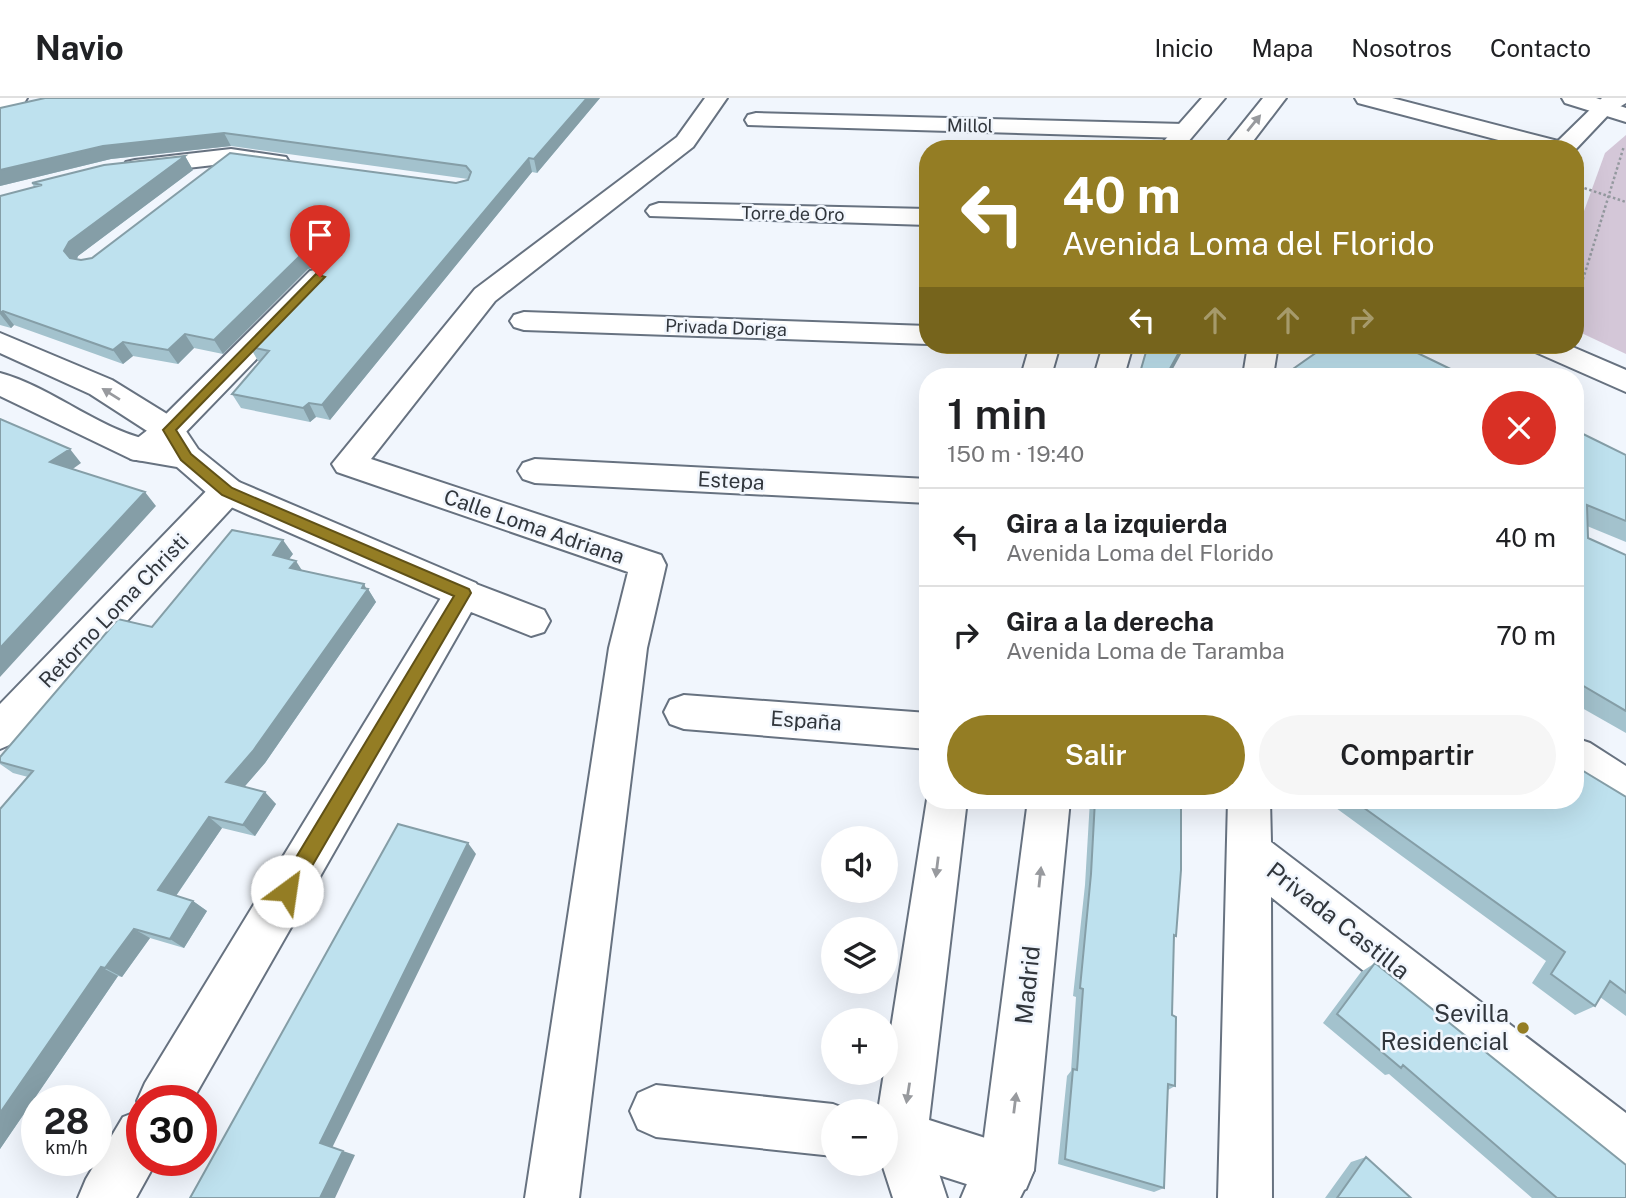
<!DOCTYPE html>
<html lang="es">
<head>
<meta charset="utf-8">
<style>
  :root { --surface:#fff; --page:#f6f6f6; --text:#202124; --muted:#757577; --line:#e0e0e0; --accent:#947d24 }
  body { margin:0; font-family:"Public Sans",sans-serif; background:var(--page); color:var(--text); height:100vh; display:flex; flex-direction:column; font-size:26px; white-space:nowrap }
  * { box-sizing:border-box; margin:0 }
  p { font-size:23px; color:var(--muted) }
  .icon { flex:none; width:38px; height:38px; fill:none; stroke:currentColor; stroke-width:2; stroke-linecap:round; stroke-linejoin:round }
  .map { position:relative; flex:1; overflow:hidden }
  .sheet { position:absolute; left:919px; top:270px; width:665px; height:441px; display:flex; flex-direction:column; background:var(--surface); border-radius:28px; box-shadow:0 7px 28px #0002 }
  .sheet>* { flex:none }
  .hud { position:absolute; left:919px; top:42px; width:665px; height:214px; border-radius:28px; box-shadow:0 7px 28px #0002; background:#947d24; color:#fff; overflow:hidden }
  .buttons { position:absolute; left:821px; top:728px; display:grid; gap:14px }
  .buttons a { display:grid; place-items:center; width:77px; height:77px; border-radius:50%; background:var(--surface); box-shadow:0 7px 28px #0002; font-size:35px }
  .speed { position:absolute; left:21px; top:987px; display:flex; gap:14px; font-size:35px; font-weight:700; text-align:center }
  .speed>* { display:grid; place-content:center; width:91px; height:91px; border-radius:50%; background:var(--surface); box-shadow:0 7px 28px #0002; line-height:1 }
  .speed small { font-size:18px; font-weight:400 }
  .speed .limit { border:10px solid #d22; background:#fff; color:#111 }
  .pin { position:absolute; display:grid; place-items:center; width:60px; height:60px; color:#fff; margin:-72px -30px; border-radius:50% 50% 50% 0; rotate:-45deg; box-shadow:0 0 7px #0007 }
  .pin .icon { rotate:45deg }
  .me { position:absolute; width:77px; margin:-38px; rotate:31deg; stroke-linejoin:round; filter:drop-shadow(0 0 5px #0008) }
  .turn { display:flex; align-items:center; gap:24px; height:147px; padding:0 28px; font-size:32px }
  .turn .icon { width:91px; height:91px; stroke-width:2.5 }
  .turn b { display:block; font-size:49px; line-height:60px }
  .lanes { display:flex; align-items:center; height:66px; padding:0 28px; background:#0003; justify-content:center; gap:35px; direction:ltr }
  .lanes .off { opacity:.35 }
  .round { display:grid; place-items:center; flex:none; width:74px; height:74px; border-radius:37px; background:var(--page) }
  .summary { display:flex; align-items:center; justify-content:space-between; height:119px; padding:0 28px }
  h1 { font-size:42px; font-weight:600; line-height:52px }
  .primary-button { display:flex; gap:14px; margin-top:auto; padding:14px 28px }
  .primary-button a { flex:1; height:80px; border-radius:42px; background:var(--accent); color:#fff; font-size:28px; font-weight:600; line-height:80px; text-align:center }
  .primary-button a+a { background:var(--page); color:var(--text) }
  ul { padding:0; list-style:none }
  li { display:flex; align-items:center; gap:21px; height:98px; padding:0 28px; border-top:2px solid var(--line) }
  li div { flex:1 }
  li b { display:block; font-size:26px }
  li em { font-style:normal }
  header { display:flex; align-items:center; gap:42px; box-sizing:border-box; height:98px; padding:0 35px; background:var(--surface); border-bottom:2px solid var(--line) }
  header strong { font-size:33px }
  nav { display:flex; gap:38px; margin-inline-start:auto; font-size:24px }
  .map>svg:first-child { display:block }
</style>
</head>
<body>
<header>
<strong>Navio</strong>
<nav><a>Inicio</a><a>Mapa</a><a>Nosotros</a><a>Contacto</a></nav>
</header>
<div class="map">
<svg width="1626" height="1100" viewBox="0 0 1626 1100">
  <rect width="100%" height="100%" fill="#f1f6fd"/>
  <path fill="#d4c7d8" d="M 1626,37 L 1626,256 L 1575,232 L 1575,138 L 1605,55 Z"/>
  <g fill="none" stroke-linecap="round" stroke-linejoin="round">
    <g stroke="#677280" stroke-width="4">
      <path id="street" d="M 0,0 L 27,0 L 24,5 L 0,11 Z
        M 705,0 L 727,0 L 693,49 L 495,203 L 371,361 L 661,457 L 666,467 L 647,550 L 579,1100 L 525,1100 L 609,550 L 628,474 L 337,374 L 332,366 L 475,191 L 677,39 Z
        M 1355,0 L 1392,0 L 1558,43 L 1602,0 L 1626,0 L 1626,5 L 1611,14 L 1575,52 L 1533,51 L 1358,5 Z
        M 756,15 L 1184,26 L 1192,28 L 1196,33 L 1192,38 L 1184,40 L 748,27 L 745,22 L 748,17 Z
        M 231,51 L 286,59 L 289,64 L 286,69 L 277,71 L 231,65 L 135,76 L 126,74 L 123,69 L 126,64 L 135,62 Z
        M 659,105 L 928,111 L 928,127 L 650,118 L 646,113 L 650,108 Z
        M 320,171 L 330,173 L 334,179 L 330,185 L 180,340 C 164,353 153,367 131,361 L 127,353 L 131,345 L 158,324 L 310,173 Z
        M 524,214 L 928,228 L 928,246 L 524,232 L 514,229 L 510,223 L 514,217 Z
        M 1248,247 L 1278,247 L 1273,278 L 1243,278 Z
        M 1528,247 L 1568,247 L 1626,272 L 1626,294 L 1533,253 Z
        M 535,361 L 928,381 L 928,405 L 535,385 L 523,381 L 518,373 L 523,365 Z
        M 227,381 L 239,384 L 244,393 L 239,402 L 14,645 L 0,651 L 0,606 L 215,384 Z
        M 463,481 L 544,512 L 550,523 L 544,534 L 531,538 L 471,514 L 192,1003 L 142,1003 L 142,1062 L 157,1062 L 136,1100 L 78,1100 L 86,1081 L 123,1019 L 141,1012 L 137,1003 L 145,985 L 450,485 Z
        M 684,597 L 928,615 L 928,651 L 684,631 L 670,626 L 664,614 L 670,602 Z
        M 1575,640 L 1590,645 L 1626,668 L 1626,710 L 1611,705 L 1575,681 Z
        M 1228,702 L 1270,702 L 1271,744 L 1626,1015 L 1626,1075 L 1607,1067 L 1271,799 L 1272,1100 L 1218,1100 Z
        M 656,987 L 833,1006 L 851,1013 L 833,1013 L 833,1058 L 656,1039 L 638,1031 L 630,1013 L 638,995 Z
        M 886,1011 L 901,1013 L 1026,1053 L 1034,1072 L 1026,1091 L 1007,1099 L 901,1065 L 886,1063 L 886,1013 L 879,1013 Z"/>
    </g>
    <g stroke="#677280" stroke-width="4">
      <path id="secondary" d="M 1202,0 L 1225,0 L 1182,51 L 1157,51 Z
        M 1263,0 L 1286,0 L 1247,51 L 1222,51 Z
        M 1562,0 L 1596,0 L 1626,10 L 1626,24 L 1565,5 Z
        M 0,235 L 112,282 L 180,324 L 198,351 L 239,384 L 476,485 L 481,495 L 476,505 L 463,509 L 450,505 L 215,402 L 177,369 L 131,361 L 0,298 L 0,275 C 53,289 105,337 160,344 L 158,340 L 90,296 L 0,255 Z
        M 1030,247 L 1060,247 L 1051,278 L 1021,278 Z
        M 1103,247 L 1133,247 L 1124,278 L 1094,278 Z
        M 928,695 L 928,702 L 967,702 L 927,1039 L 947,1100 L 893,1100 L 882,1066 L 886,1066 L 886,1013 L 878,1013 Z
        M 1028,702 L 1070,702 L 1034,1072 L 1020,1100 L 961,1100 L 969,1081 L 981,1063 Z"/>
    </g>
    <path stroke="#94999f" stroke-width="2.5" stroke-dasharray="2.5 2.5" stroke-linecap="butt" d="M 1575,87 L 1626,104
      M 1580,191 L 1624,48"/>
    <path stroke="#94999f" stroke-width="3.5" stroke-dasharray="2.5 2.5" stroke-linecap="butt" d="M 1575,206 L 1580,189"/>
    <use href="#street" fill="#fff" fill-rule="evenodd"/>
    <use href="#secondary" fill="#fff" fill-rule="evenodd"/>
  </g>
  <path fill="#a3c2cd" d="M 45,0 L 600,0 L 537,75 L 532,74 L 330,322 L 316,319 L 310,324 L 241,310 L 232,296 L 260,264 L 258,263 L 250,249 L 326,172 L 327,170 L 319,168 L 308,171 L 223,256 L 194,250 L 178,266 L 133,258 L 123,266 L 14,227 L 11,230 L 0,227 L 0,98 L 34,89 L 32,85 L 185,58 L 193,72 L 78,158 L 77,162 L 81,162 L 456,85 L 468,81 L 231,48 L 111,61 L 0,88 L 0,10 Z
    M 1575,332 L 1626,357 L 1626,444 L 1587,428 L 1588,440 L 1626,457 L 1626,635 L 1575,606 Z
    M 293,456 L 289,461 L 302,473 L 364,486 L 366,491 L 368,491 L 376,504 L 265,665 L 244,689 L 276,706 L 255,738 L 222,730 L 176,798 L 193,803 L 207,813 L 184,850 L 150,840 L 122,879 L 118,878 L 0,1051 L 0,711 L 28,679 L 13,675 L 0,666 L 0,659 L 152,529 Z
    M 1626,699 L 1626,918 L 1600,899 L 1595,908 L 1575,917 L 1532,885 L 1546,863 L 1325,702 L 1575,702 Z
    M 1087,702 L 1181,702 L 1176,838 L 1174,840 L 1172,917 L 1175,988 L 1168,992 L 1164,1090 L 1154,1094 L 1058,1066 L 1067,978 L 1071,973 L 1076,899 L 1073,898 L 1085,787 L 1090,702 Z
    M 1375,865 L 1626,1100 L 1532,1100 L 1389,976 L 1385,977 L 1323,925 L 1361,874 Z
    M 1366,1059 L 1411,1100 L 1325,1100 L 1351,1064 Z"/>
  <path fill="#859ea7" d="M 587,0 L 600,0 L 537,75 L 534,61 Z
    M 224,35 L 231,48 L 111,61 L 0,88 L 0,72 L 103,48 Z
    M 185,58 L 193,72 L 78,158 L 74,167 L 64,153 L 69,144 Z
    M 529,60 L 532,74 L 330,322 L 322,307 Z
    M 313,154 L 319,168 L 308,171 L 223,256 L 214,242 L 301,157 Z
    M 3,213 L 14,227 L 11,230 L 0,216 L 0,215 Z
    M 185,236 L 194,250 L 178,266 L 168,252 Z
    M 123,244 L 133,258 L 123,266 L 113,252 Z
    M 1183,247 L 1186,247 L 1169,278 L 1166,278 Z
    M 309,305 L 316,319 L 310,324 L 303,310 Z
    M 70,351 L 81,365 L 63,378 L 50,364 Z
    M 145,394 L 156,408 L 0,579 L 0,550 Z
    M 283,442 L 293,456 L 282,470 L 273,457 Z
    M 296,463 L 305,477 L 290,470 Z
    M 364,486 L 367,492 L 368,491 L 376,504 L 265,665 L 239,695 L 226,684 Z
    M 265,694 L 276,706 L 255,738 L 243,727 Z
    M 209,719 L 222,730 L 173,802 L 158,792 Z
    M 468,745 L 476,756 L 332,1050 L 320,1045 Z
    M 193,803 L 207,813 L 184,850 L 170,841 Z
    M 134,831 L 150,840 L 122,879 L 105,870 Z
    M 101,869 L 118,878 L 0,1051 L 0,1015 Z
    M 343,1053 L 355,1057 L 335,1100 L 320,1100 Z"/>
  <path fill="#bee1ee" stroke="#859ea7" stroke-width="2" d="M 45,0 L 587,0 L 534,61 L 529,60 L 322,307 L 309,305 L 303,310 L 232,296 L 269,253 L 250,249 L 326,172 L 330,163 L 324,156 L 313,154 L 301,157 L 214,242 L 185,236 L 168,252 L 123,244 L 113,252 L 3,213 L 0,215 L 0,98 L 42,87 L 32,85 L 104,67 L 185,58 L 69,144 L 64,153 L 70,160 L 81,162 L 92,160 L 230,55 L 456,85 L 468,82 L 471,74 L 466,68 L 224,35 L 103,48 L 0,72 L 0,10 Z
    M 1148,247 L 1183,247 L 1166,278 L 1139,278 Z
    M 1327,247 L 1401,247 L 1465,278 L 1283,278 Z
    M 0,321 L 70,351 L 50,364 L 145,394 L 0,550 Z
    M 1575,332 L 1626,357 L 1626,423 L 1587,407 L 1588,440 L 1626,457 L 1626,613 L 1575,583 Z
    M 232,432 L 283,442 L 273,457 L 296,463 L 290,470 L 364,486 L 362,490 L 368,491 L 253,653 L 226,684 L 265,694 L 243,727 L 209,719 L 158,792 L 193,803 L 170,841 L 134,831 L 105,870 L 101,869 L 0,1015 L 0,711 L 33,673 L 0,664 L 0,659 L 118,521 L 152,529 Z
    M 1575,668 L 1626,699 L 1626,895 L 1610,883 L 1595,908 L 1551,876 L 1565,854 L 1353,702 L 1575,702 Z
    M 1095,702 L 1181,702 L 1181,772 L 1176,838 L 1174,837 L 1172,917 L 1176,919 L 1175,988 L 1168,986 L 1164,1090 L 1065,1061 L 1073,971 L 1077,972 L 1083,891 L 1080,890 L 1091,776 Z
    M 398,726 L 468,745 L 320,1045 L 343,1053 L 320,1100 L 190,1100 Z
    M 1375,865 L 1626,1067 L 1626,1100 L 1557,1100 L 1403,967 L 1401,970 L 1337,916 Z
    M 1366,1059 L 1411,1100 L 1337,1100 Z"/>
  <defs><path id="oneway-solid" d="M-6-.8H1V-3.2L6.5 0L1 3.2V.8H-6Z" transform="scale(1.75)"/></defs>
  <g fill="#989a9e">
    <use href="#oneway-solid" transform="translate(1254 25) rotate(-51)"/>
    <use href="#oneway-solid" transform="translate(111 296) rotate(-148)"/>
    <use href="#oneway-solid" transform="translate(937 769) rotate(97)"/>
    <use href="#oneway-solid" transform="translate(1040 779) rotate(-84)"/>
    <use href="#oneway-solid" transform="translate(908 995) rotate(99)"/>
    <use href="#oneway-solid" transform="translate(1015 1005) rotate(-83)"/>
  </g>
  <path fill="#947d24" stroke="#605117" stroke-width="2" d="M 316,176 L 325,179 L 176,332 L 191,356 L 232,390 L 469,491 L 471,495 L 294,799 L 287,802 L 280,799 L 278,793 L 280,786 L 454,498 L 222,397 L 181,362 L 163,332 Z"/>
  <circle fill="#947d24" stroke="#f1f6fd" stroke-width="2.5" cx="1523" cy="930" r="7"/>
  <g text-anchor="middle" stroke-width="5" stroke-linejoin="round" paint-order="stroke">
    <g font-size="18" fill="#31363c" stroke="#f1f6fd">
      <text transform="translate(970 28) rotate(1)" y="6">Millol</text>
      <text transform="translate(793 116) rotate(1)" y="6">Torre de Oro</text>
      <text transform="translate(726 230) rotate(2)" y="6">Privada Doriga</text>
    </g>
    <g font-size="21" fill="#31363c" stroke="#f1f6fd">
      <text transform="translate(731 383) rotate(3)" y="7">Estepa</text>
      <text transform="translate(534 429) rotate(19)" y="7">Calle Loma Adriana</text>
      <text transform="translate(114 513) rotate(-46)" y="7">Retorno Loma Christi</text>
      <text transform="translate(806 623) rotate(4)" y="7">España</text>
    </g>
    <g font-size="24" fill="#31363c" stroke="#f1f6fd">
      <text transform="translate(1338 823) rotate(38)" y="8">Privada Castilla</text>
      <text transform="translate(1028 887) rotate(-84)" y="8">Madrid</text>
    </g>
    <g font-size="24" fill="#31363c" stroke="#f1f6fd" text-anchor="end">
      <text x="1509" y="924">Sevilla<tspan x="1509" dy="28">Residencial</tspan></text>
    </g>
  </g>
</svg>
<div class="buttons">
<a><svg class="icon" aria-label="sound" viewBox="0 0 24 24"><path d="M4 9h4l5-4v14l-5-4H4zM17 9q2 3 0 6"/></svg></a>
<a><svg class="icon" aria-label="layers" viewBox="0 0 24 24"><path d="M12 4l9 5-9 5-9-5zM3 14l9 5 9-5"/></svg></a>
<a>+</a>
<a>−</a>
</div>
<div class="speed"><div>28<small>km/h</small></div><div class="limit">30</div></div>
<div class="pin" style="left:320px;top:179px;background:#d93025"><svg class="icon" aria-label="arrive" viewBox="0 0 24 24"><path d="M6 21V4h12l-3 4 3 4H6"/></svg></div>
<svg class="me" style="left:287px;top:793px" viewBox="-20 -20 40 40"><circle r="19" fill="#fff"/><path d="M0-13L10 11 0 6-10 11z" fill="#947d24"/></svg>
<div class="hud">
<div class="turn"><svg class="icon" aria-label="left" viewBox="0 0 24 24"><path d="M17 20v-9H6M10 6l-5 5 5 5"/></svg><div><b>40 m</b>Avenida Loma del Florido</div></div>
<div class="lanes"><svg class="icon" aria-label="left" viewBox="0 0 24 24"><path d="M17 20v-9H6M10 6l-5 5 5 5"/></svg><svg class="icon off" aria-label="ahead" viewBox="0 0 24 24"><path d="M12 20V5M6 11l6-6 6 6"/></svg><svg class="icon off" aria-label="ahead" viewBox="0 0 24 24"><path d="M12 20V5M6 11l6-6 6 6"/></svg><svg class="icon off" aria-label="right" viewBox="0 0 24 24"><path d="M7 20v-9h11M14 6l5 5-5 5"/></svg></div>
</div>
<section class="sheet">
<div class="summary"><div><h1>1 min</h1><p>150 m · 19:40</p></div><a class="round" style="background:#d93025;color:#fff"><svg class="icon" aria-label="close" viewBox="0 0 24 24"><path d="M6 6l12 12M18 6L6 18"/></svg></a></div>
<ul>
<li><svg class="icon" aria-label="left" viewBox="0 0 24 24"><path d="M17 20v-9H6M10 6l-5 5 5 5"/></svg><div><b>Gira a la izquierda</b><p>Avenida Loma del Florido</p></div><em>40 m</em></li>
<li><svg class="icon" aria-label="right" viewBox="0 0 24 24"><path d="M7 20v-9h11M14 6l5 5-5 5"/></svg><div><b>Gira a la derecha</b><p>Avenida Loma de Taramba</p></div><em>70 m</em></li>
</ul>
<div class="primary-button"><a>Salir</a><a>Compartir</a></div>
</section>
</div>
</body>
</html>
